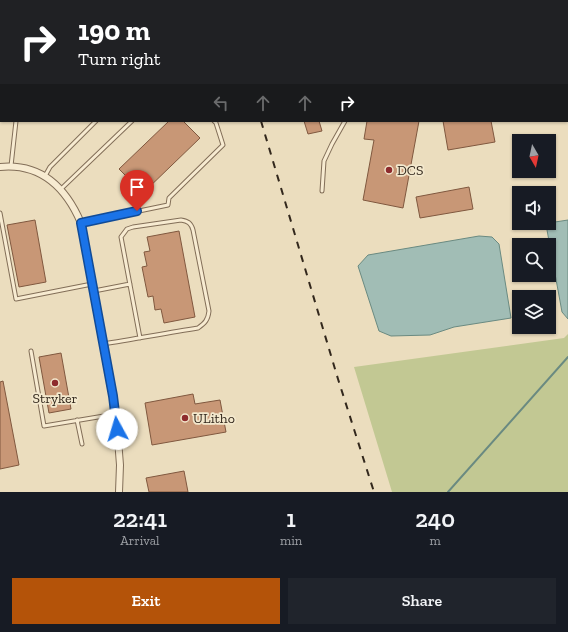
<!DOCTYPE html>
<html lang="en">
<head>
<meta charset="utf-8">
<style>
  :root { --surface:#171b24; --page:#20242c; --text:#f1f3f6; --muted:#9ea1a6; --accent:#b45309 }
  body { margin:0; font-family:"Zilla Slab",serif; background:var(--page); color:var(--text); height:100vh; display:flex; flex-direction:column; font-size:15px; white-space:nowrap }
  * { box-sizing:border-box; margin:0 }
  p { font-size:13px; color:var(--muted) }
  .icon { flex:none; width:22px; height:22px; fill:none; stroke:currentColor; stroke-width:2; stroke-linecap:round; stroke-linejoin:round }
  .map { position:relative; height:492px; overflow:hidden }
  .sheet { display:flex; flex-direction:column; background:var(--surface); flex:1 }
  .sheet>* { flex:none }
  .top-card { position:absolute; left:0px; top:0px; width:568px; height:122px; box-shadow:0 1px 3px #0004; background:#202124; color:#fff; overflow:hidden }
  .needle { width:26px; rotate:171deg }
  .fabs { position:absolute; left:512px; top:134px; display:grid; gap:8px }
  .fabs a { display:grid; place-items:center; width:44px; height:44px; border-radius:0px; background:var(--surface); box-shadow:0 1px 3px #0004; font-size:20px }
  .pin { position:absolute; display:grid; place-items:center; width:34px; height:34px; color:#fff; margin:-41px -17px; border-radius:50% 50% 50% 0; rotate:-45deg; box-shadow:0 0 4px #0007 }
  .pin .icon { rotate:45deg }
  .me { position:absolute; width:44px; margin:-22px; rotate:354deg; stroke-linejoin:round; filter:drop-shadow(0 0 3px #0008) }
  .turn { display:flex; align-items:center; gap:14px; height:84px; padding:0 12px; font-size:18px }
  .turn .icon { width:52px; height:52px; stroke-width:2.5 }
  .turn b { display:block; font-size:28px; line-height:34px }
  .lanes { display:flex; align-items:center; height:38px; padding:0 12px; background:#0003; justify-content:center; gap:20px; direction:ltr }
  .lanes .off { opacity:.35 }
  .eta { display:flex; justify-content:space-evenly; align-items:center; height:68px; text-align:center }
  .eta b { font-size:24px; font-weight:600; line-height:28px }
  .action { display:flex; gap:8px; margin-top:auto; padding:8px 12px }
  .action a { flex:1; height:46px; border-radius:0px; background:var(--accent); color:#fff; font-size:16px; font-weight:600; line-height:46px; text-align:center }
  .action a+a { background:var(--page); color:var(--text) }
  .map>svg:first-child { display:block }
</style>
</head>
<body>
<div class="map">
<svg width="568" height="492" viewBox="0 0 568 492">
  <rect width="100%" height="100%" fill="#ebddbe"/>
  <path fill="#c2c893" d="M 568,334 L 568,492 L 392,492 L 354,367 L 564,338 Z"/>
  <path fill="#a1bdb5" stroke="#6a8a81" d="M 568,220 L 568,319 L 562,312 L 547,230 L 555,222 Z
    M 479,236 L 492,237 L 499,244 L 511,318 L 454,327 L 430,335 L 391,336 L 379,331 L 358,266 L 368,255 Z"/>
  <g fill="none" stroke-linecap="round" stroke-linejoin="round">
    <path stroke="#6a8a81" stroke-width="2" d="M 448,492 L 568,357"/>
  </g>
  <path fill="#c89776" stroke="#80583f" d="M 169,121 L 183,121 L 200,138 L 143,193 L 119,169 Z
    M 304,121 L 319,121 L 322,131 L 308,134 Z
    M 367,121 L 419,121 L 403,208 L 363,200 L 374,140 L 364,139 Z
    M 443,121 L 491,121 L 495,142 L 448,150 Z
    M 469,187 L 473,209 L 420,218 L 416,197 Z
    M 35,220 L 46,282 L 19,287 L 7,225 Z
    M 179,231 L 195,317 L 164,323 L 161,309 L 155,310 L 153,296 L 148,297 L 142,267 L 147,266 L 144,252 L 150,251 L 147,237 Z
    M 61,353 L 71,409 L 49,413 L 39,357 Z
    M 3,381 L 19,465 L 0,469 L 0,382 Z
    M 193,394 L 195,404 L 220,400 L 226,432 L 152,445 L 145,403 Z
    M 184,471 L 188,492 L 149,492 L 146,478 Z"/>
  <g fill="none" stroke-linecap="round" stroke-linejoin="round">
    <g stroke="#826e58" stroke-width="5">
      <path id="service" d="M 0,46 L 1,45
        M 11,166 L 16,121
        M 45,176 L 50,167 L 96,121
        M 61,189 L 132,121
        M 322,191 L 324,161 L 332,144 L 345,121
        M 0,213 L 16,299 L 92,284
        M 81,223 L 168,205 L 169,198 L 223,145 L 216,123 L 214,121
        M 94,291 L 130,284
        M 103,344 C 135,339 166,333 198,328 C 205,323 208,320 209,311 L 193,230 C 191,223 188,221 181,220 L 133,227 L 127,229 L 121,237 L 140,338
        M 31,351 L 44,426 L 116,414
        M 77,420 L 82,444"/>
    </g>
    <g stroke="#826e58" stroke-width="8">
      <path id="minor" d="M 352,0 L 352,1
        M 567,31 L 568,31
        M 0,167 C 41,163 66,188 81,223 L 116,414 L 120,465 L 119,492"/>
    </g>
    <use href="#service" stroke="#f7ebd1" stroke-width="3"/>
    <use href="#minor" stroke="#f7ebd1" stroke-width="6"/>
    <path stroke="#32271c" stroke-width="2" stroke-dasharray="7 7" stroke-linecap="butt" d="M 225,0 L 225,1
      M 261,121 L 338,379 L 374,492"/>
  </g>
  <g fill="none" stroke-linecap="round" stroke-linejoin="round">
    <g stroke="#114b97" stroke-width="10">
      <path id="route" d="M 117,429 L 113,396 L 81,223 L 137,211"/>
    </g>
    <use href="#route" stroke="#1a73e8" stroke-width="7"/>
  </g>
  <g fill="#8e2b2d" stroke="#f3e8cd" stroke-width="1.5">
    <circle cx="389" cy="170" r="4"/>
    <circle cx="55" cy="383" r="4"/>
    <circle cx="185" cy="418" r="4"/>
  </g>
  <g text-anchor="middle" stroke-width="3.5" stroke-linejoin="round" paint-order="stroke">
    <g font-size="14" fill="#32271c" stroke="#f3e8cd" text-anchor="start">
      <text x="397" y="175">DCS</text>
      <text x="55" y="403" text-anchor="middle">Stryker</text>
      <text x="193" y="423">ULitho</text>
    </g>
  </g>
</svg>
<div class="fabs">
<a><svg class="needle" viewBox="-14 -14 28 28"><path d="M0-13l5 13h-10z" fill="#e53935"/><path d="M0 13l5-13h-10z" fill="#9ea1a6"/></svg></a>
<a><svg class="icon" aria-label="sound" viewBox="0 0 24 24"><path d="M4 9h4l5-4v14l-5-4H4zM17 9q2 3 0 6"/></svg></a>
<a><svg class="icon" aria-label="search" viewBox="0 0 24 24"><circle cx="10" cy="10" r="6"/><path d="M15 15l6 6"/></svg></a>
<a><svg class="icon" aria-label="layers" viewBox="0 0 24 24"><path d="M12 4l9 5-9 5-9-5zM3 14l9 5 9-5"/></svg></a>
</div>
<div class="pin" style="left:137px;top:211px;background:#d93025"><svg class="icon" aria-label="arrive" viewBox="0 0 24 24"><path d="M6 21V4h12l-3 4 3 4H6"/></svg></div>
<svg class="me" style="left:117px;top:429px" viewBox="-20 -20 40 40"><circle r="19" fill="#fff"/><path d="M0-13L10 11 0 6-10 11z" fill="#1a73e8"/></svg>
<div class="top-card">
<div class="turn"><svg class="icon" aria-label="right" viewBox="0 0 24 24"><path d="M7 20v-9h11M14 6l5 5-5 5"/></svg><div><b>190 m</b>Turn right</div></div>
<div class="lanes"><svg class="icon off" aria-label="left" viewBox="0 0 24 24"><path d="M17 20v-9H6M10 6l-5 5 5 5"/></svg><svg class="icon off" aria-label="ahead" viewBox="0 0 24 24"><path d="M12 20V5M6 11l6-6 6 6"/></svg><svg class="icon off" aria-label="ahead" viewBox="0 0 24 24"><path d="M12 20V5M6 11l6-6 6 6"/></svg><svg class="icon" aria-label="right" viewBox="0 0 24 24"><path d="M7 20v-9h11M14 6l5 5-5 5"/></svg></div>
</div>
</div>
<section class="sheet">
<div class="eta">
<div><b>22:41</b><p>Arrival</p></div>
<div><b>1</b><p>min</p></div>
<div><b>240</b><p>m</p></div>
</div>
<div class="action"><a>Exit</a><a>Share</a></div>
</section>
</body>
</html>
